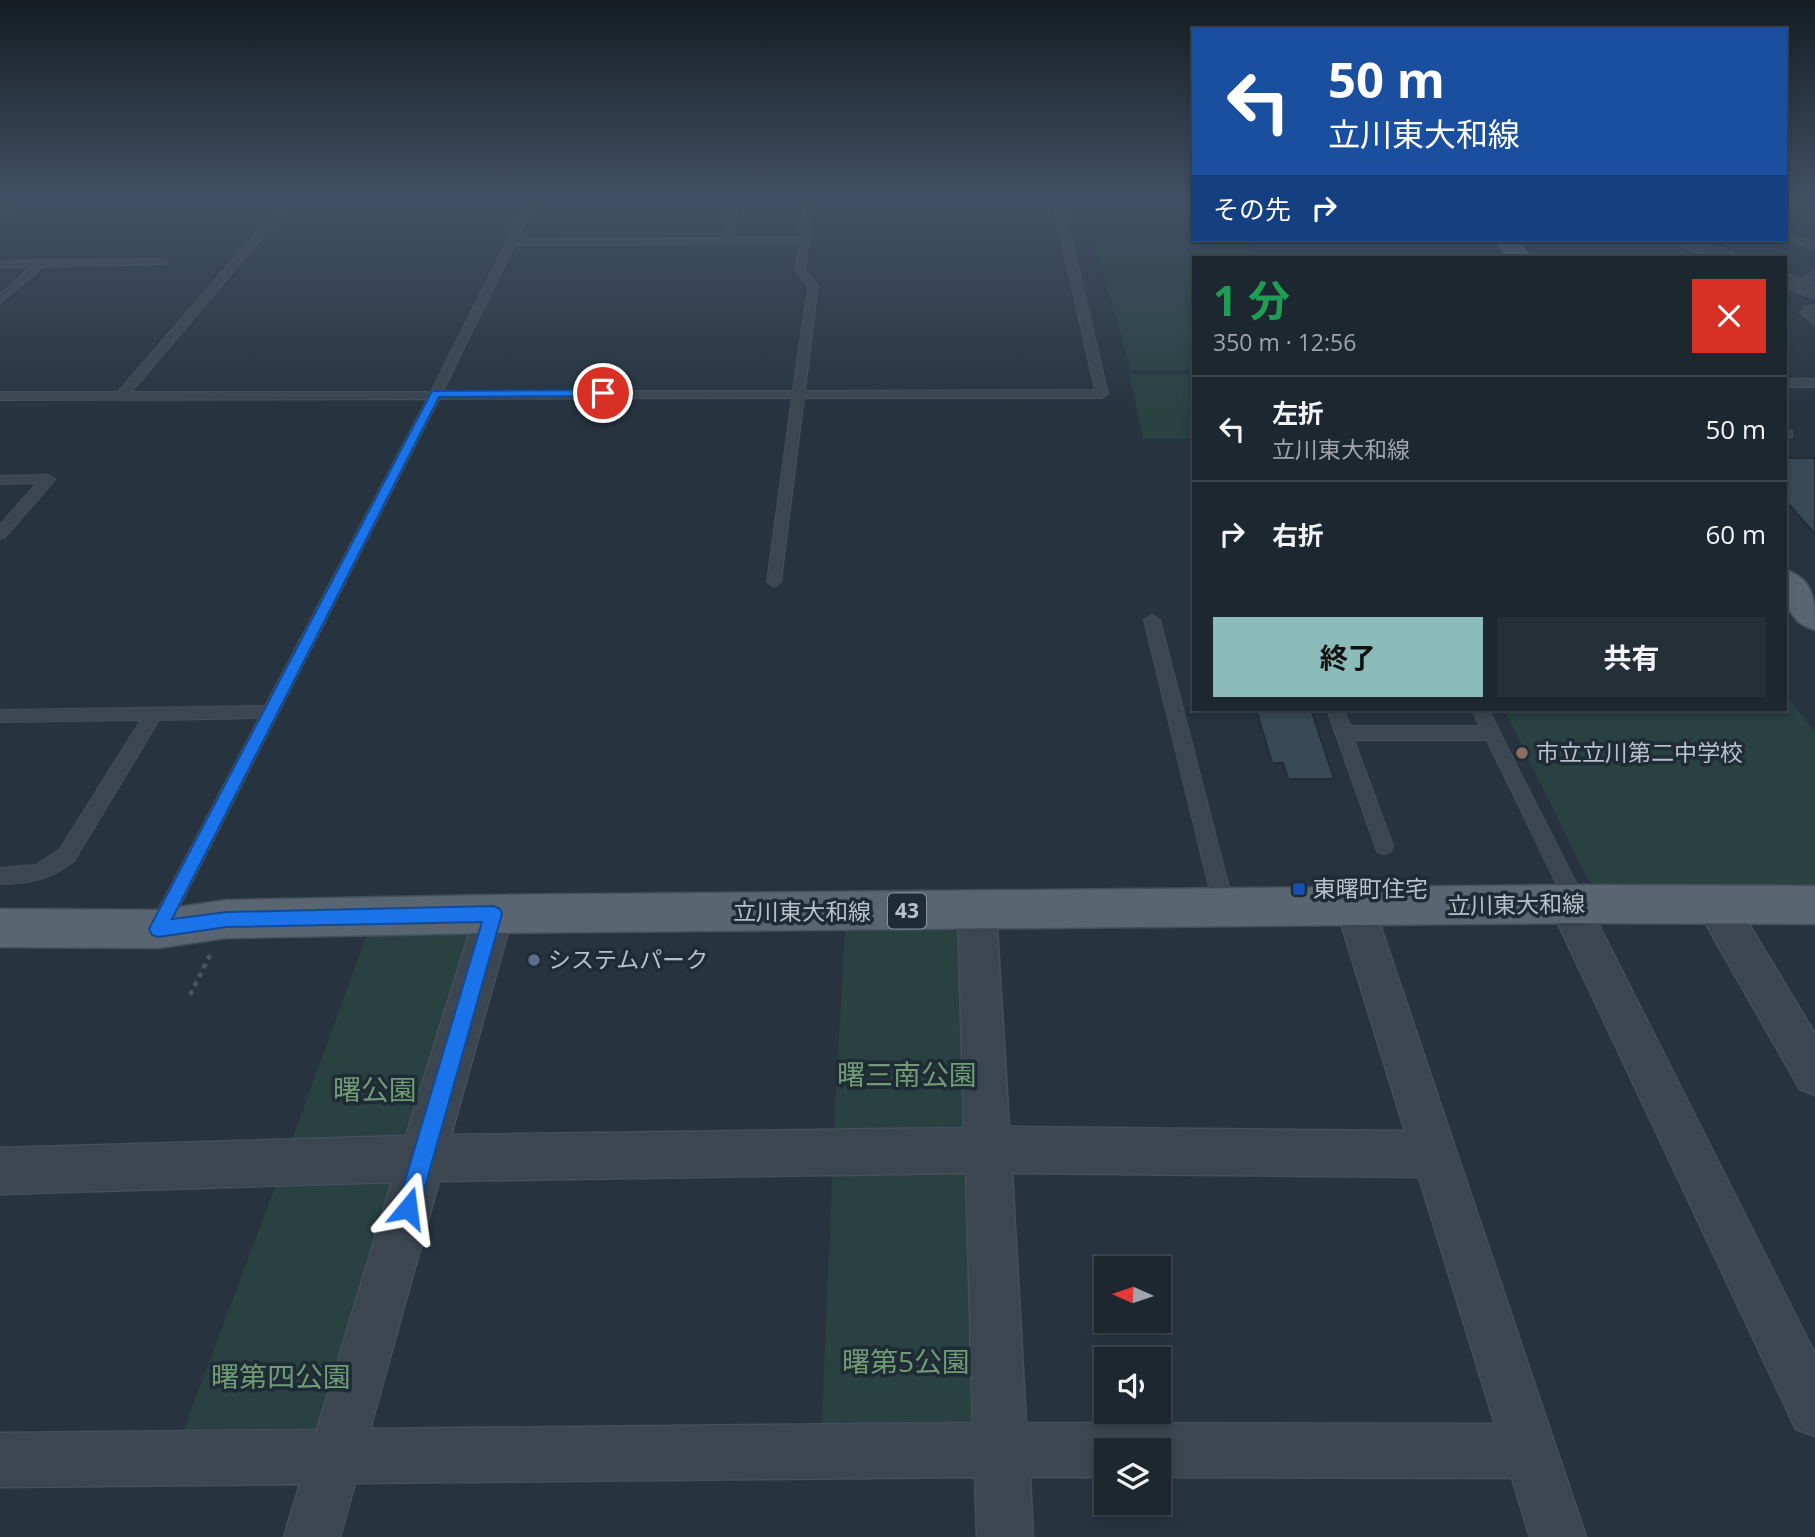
<!DOCTYPE html>
<html lang="ja">
<head>
<meta charset="utf-8">
<style>
  :root { --surface:#1d2730; --page:#252f38; --text:#f1f3f6; --muted:#a0a5ab; --line:#3b444c; --accent:#8bbbb9 }
  body { margin:0; font-family:"Open Sans","Noto Sans JP",sans-serif; background:var(--page); color:var(--text); height:100vh; display:flex; flex-direction:column; font-size:26px; white-space:nowrap }
  * { box-sizing:border-box; margin:0 }
  p { font-size:23px; color:var(--muted) }
  .icon { flex:none; width:38px; height:38px; fill:none; stroke:currentColor; stroke-width:2; stroke-linecap:round; stroke-linejoin:round }
  .map { position:relative; flex:1; overflow:hidden }
  .side { position:absolute; left:1192px; top:256px; width:595px; height:455px; display:flex; flex-direction:column; background:var(--surface); border-radius:0px; box-shadow:0 4px 10px #0003,0 0 0 2px var(--line) }
  .side>* { flex:none }
  .hud { position:absolute; left:1192px; top:28px; width:595px; height:214px; border-radius:0px; box-shadow:0 4px 10px #0003,0 0 0 2px var(--line); background:#1a4fa0; color:#fff; overflow:hidden }
  .needle { width:46px; rotate:273deg }
  .fabs { position:absolute; left:1094px; top:1256px; display:grid; gap:14px }
  .fabs a { display:grid; place-items:center; width:77px; height:77px; border-radius:0px; background:var(--surface); box-shadow:0 4px 10px #0003,0 0 0 2px var(--line); font-size:35px }
  .pin { position:absolute; display:grid; place-items:center; width:60px; height:60px; color:#fff; margin:-30px; border:4px solid #fff; border-radius:50%; box-shadow:0 2px 7px #0007 }
  .me { position:absolute; width:77px; margin:-38px; rotate:16deg; stroke-linejoin:round; filter:drop-shadow(0 0 5px #0008) }
  .turn { display:flex; align-items:center; gap:24px; height:147px; padding:0 21px; font-size:32px }
  .turn .icon { width:91px; height:91px; stroke-width:2.5 }
  .turn b { display:block; font-size:49px; line-height:60px }
  .then { display:flex; align-items:center; height:66px; padding:0 21px; background:#0003; gap:14px; font-size:26px }
  .round { display:grid; place-items:center; flex:none; width:74px; height:74px; border-radius:0px; background:var(--page) }
  .overview { display:flex; align-items:center; justify-content:space-between; height:119px; padding:0 21px }
  h1 { font-size:42px; font-weight:700; line-height:52px; color:#1e9e55 }
  .cta { display:flex; gap:14px; margin-top:auto; padding:14px 21px }
  .cta a { flex:1; height:80px; border-radius:0px; background:var(--accent); color:#111; font-size:28px; font-weight:700; line-height:80px; text-align:center }
  .cta a+a { background:var(--page); color:var(--text) }
  ul { padding:0; list-style:none }
  li { display:flex; align-items:center; gap:21px; height:105px; padding:0 21px; border-top:2px solid var(--line) }
  li div { flex:1 }
  li b { display:block; font-size:26px }
  li em { font-style:normal }
  .map>svg:first-child { display:block }
</style>
</head>
<body>
<div class="map">
<svg width="1815" height="1537" viewBox="0 0 1815 1537">
  <rect width="100%" height="100%" fill="#273440"/>
  <path fill="#294141" d="M 1249,240 L 1258,257 L 1194,257 L 1193,370 L 1131,370 L 1094,242 Z
    M 1129,375 L 1193,375 L 1193,439 L 1143,439 Z
    M 1785,693 L 1815,733 L 1815,886 L 1602,889 L 1588,880 L 1504,709 L 1785,709 Z
    M 846,915 L 972,915 L 979,1145 L 833,1147 Z
    M 490,916 L 419,1153 L 286,1156 L 373,918 Z
    M 980,1155 L 994,1443 L 821,1444 L 833,1157 Z
    M 416,1162 L 335,1452 L 175,1453 L 284,1163 Z"/>
  <path fill="#394956" stroke="#212d37" stroke-width="2" d="M 1785,458 L 1815,458 L 1815,534 L 1785,500 Z
    M 1256,709 L 1311,709 L 1334,779 L 1288,779 L 1283,763 L 1272,763 Z"/>
  <g fill="none" stroke-linecap="round" stroke-linejoin="round">
    <g stroke="#444f59" stroke-width="2">
      <path id="lane" d="M 12,198 L 23,198 L 0,216 L 0,208 Z
        M 286,198 L 296,198 L 131,392 L 431,392 L 528,198 L 538,198 L 518,239 L 721,238 L 730,198 L 740,198 L 732,238 L 799,238 L 805,198 L 815,198 L 805,271 L 818,286 L 805,391 L 1095,390 L 1052,198 L 1062,198 L 1108,394 L 1102,398 L 804,398 L 781,582 L 774,587 L 767,582 L 792,398 L 439,399 L 165,935 L 158,938 L 151,935 L 148,929 L 259,718 L 159,720 L 74,861 C 51,880 29,883 0,884 L 0,868 L 36,865 L 60,849 L 141,720 L 0,722 L 0,710 L 265,706 L 427,399 L 0,400 L 0,392 L 118,392 ZM 799,244 L 795,271 L 808,286 L 793,391 L 443,391 L 515,245 Z
        M 1785,232 L 1815,243 L 1815,250 L 1785,239 Z
        M 164,259 L 169,262 L 168,264 L 43,267 L 0,303 L 0,294 L 31,267 L 0,267 L 0,261 Z
        M 1815,270 L 1815,277 L 1799,286 L 1790,284 Z
        M 1815,305 L 1815,311 L 1812,312 L 1815,316 L 1815,325 L 1800,313 L 1804,307 Z
        M 1785,379 L 1815,379 L 1815,387 L 1785,387 Z
        M 1785,430 L 1792,431 L 1792,437 L 1785,438 Z
        M 48,475 L 55,479 L 53,482 L 5,537 L 0,539 L 0,525 L 37,483 L 0,484 L 0,476 Z
        M 1152,615 L 1160,620 L 1234,907 L 1231,913 L 1224,915 L 1217,913 L 1214,907 L 1144,620 Z
        M 1327,709 L 1343,709 L 1350,726 L 1480,726 L 1472,709 L 1488,709 L 1580,891 L 1575,910 L 1568,912 L 1561,910 L 1558,904 L 1560,891 L 1487,740 L 1354,740 L 1393,846 L 1391,851 L 1384,854 L 1377,851 Z"/>
    </g>
    <g stroke="#444f59" stroke-width="3">
      <path id="street" d="M 1674,240 L 1701,240 L 1733,253 L 1736,257 L 1708,257 L 1677,244 Z
        M 1785,274 L 1815,284 L 1815,298 L 1785,287 Z
        M 1568,887 L 1582,892 L 1815,1354 L 1815,1436 L 1796,1429 L 1549,904 L 1554,892 Z
        M 1716,888 L 1730,893 L 1815,1034 L 1815,1095 L 1800,1089 L 1702,917 L 1697,905 L 1702,893 Z
        M 1355,890 L 1369,895 L 1374,907 L 1586,1537 L 1530,1537 L 1512,1478 L 1158,1477 L 1158,1451 L 1106,1451 L 1106,1477 L 1030,1477 L 1033,1537 L 977,1537 L 975,1477 L 355,1483 L 340,1537 L 284,1537 L 300,1484 L 0,1487 L 0,1433 L 317,1430 L 392,1182 L 0,1194 L 0,1148 L 406,1136 L 479,902 L 493,897 L 507,902 L 513,914 L 451,1135 L 964,1128 L 958,911 L 963,899 L 977,894 L 991,899 L 996,911 L 1009,1127 L 1405,1131 L 1336,907 L 1341,895 ZM 966,1173 L 973,1423 L 370,1429 L 439,1181 ZM 1012,1173 L 1419,1177 L 1495,1424 L 1026,1423 Z"/>
    </g>
    <g stroke="#444f59" stroke-width="3">
      <path id="primary" d="M 1494,240 L 1517,240 L 1531,257 L 1507,257 Z
        M 1785,570 C 1815,579 1815,602 1815,630 C 1784,621 1785,597 1785,570 Z
        M 1568,885 L 1815,886 L 1815,924 L 1568,923 L 493,933 L 227,938 L 158,948 L 0,947 L 0,909 L 158,910 L 227,900 L 493,895 Z"/>
    </g>
    <path stroke="#425958" stroke-width="4.5" stroke-dasharray="5 5" stroke-linecap="butt" d="M 190,995 L 210,955"/>
    <use href="#lane" fill="#3b4650" fill-rule="evenodd"/>
    <use href="#street" fill="#3b4650" fill-rule="evenodd"/>
    <use href="#primary" fill="#596570" fill-rule="evenodd"/>
  </g>
  <linearGradient id="sky" x2="0" y2="1"><stop stop-color="#151d23"/><stop offset="0.48" stop-color="#415064"/><stop offset="1" stop-color="#415064" stop-opacity="0"/></linearGradient>
  <rect width="1815" height="413" fill="url(#sky)"/>
  <path fill="#1a73e8" stroke="#114b97" stroke-width="2" d="M 603,390 L 609,393 L 607,396 L 439,397 L 172,919 L 227,912 L 494,906 L 500,909 L 502,914 L 419,1208 L 415,1215 L 408,1218 L 400,1215 L 397,1208 L 482,922 L 227,927 L 158,937 L 152,935 L 149,929 L 432,391 Z"/>
  <circle fill="#8d6e63" stroke="#1f2b35" stroke-width="2.5" cx="1522" cy="753" r="7"/>
  <rect fill="#1a4fb4" stroke="#1f2b35" stroke-width="2.5" x="1292" y="882" width="14" height="14" rx="3.5"/>
  <circle fill="#5c6f8a" stroke="#1f2b35" stroke-width="2.5" cx="534" cy="960" r="7"/>
  <g text-anchor="middle" stroke-width="7" stroke-linejoin="round" paint-order="stroke">
    <rect fill="#1f2b35" stroke="#89949d" stroke-width="2" x="888" y="893.5" width="38" height="35" rx="5"/>
    <g font-size="21" font-weight="bold" fill="#b7c1ca">
      <text x="907" y="918">43</text>
    </g>
    <g font-size="23" fill="#b7c1ca" stroke="#1f2b35" text-anchor="start">
      <text x="1536" y="761">市立立川第二中学校</text>
      <text x="1313" y="897">東曙町住宅</text>
      <text x="548" y="968">システムパーク</text>
    </g>
    <g font-size="23" fill="#b7c1ca" stroke="#1f2b35">
      <text transform="translate(1516 905) rotate(-1)" y="8">立川東大和線</text>
      <text x="802" y="920">立川東大和線</text>
    </g>
    <g font-size="28" fill="#6f9b75" stroke="#1f2b35">
      <text x="907" y="1085">曙三南公園</text>
      <text x="375" y="1100">曙公園</text>
      <text x="906" y="1372">曙第5公園</text>
      <text x="281" y="1387">曙第四公園</text>
    </g>
  </g>
</svg>
<div class="fabs">
<a><svg class="needle" viewBox="-14 -14 28 28"><path d="M0-13l5 13h-10z" fill="#e53935"/><path d="M0 13l5-13h-10z" fill="#a0a5ab"/></svg></a>
<a><svg class="icon" aria-label="sound" viewBox="0 0 24 24"><path d="M4 9h4l5-4v14l-5-4H4zM17 9q2 3 0 6"/></svg></a>
<a><svg class="icon" aria-label="layers" viewBox="0 0 24 24"><path d="M12 4l9 5-9 5-9-5zM3 14l9 5 9-5"/></svg></a>
</div>
<div class="pin" style="left:603px;top:393px;background:#d93025"><svg class="icon" aria-label="arrive" viewBox="0 0 24 24"><path d="M6 21V4h12l-3 4 3 4H6"/></svg></div>
<svg class="me" style="left:408px;top:1208px" viewBox="-20 -20 40 40"><path d="M0-17L14 15 0 8-14 15z" fill="#1a73e8" stroke="#fff" stroke-width="4"/></svg>
<div class="hud">
<div class="turn"><svg class="icon" aria-label="left" viewBox="0 0 24 24"><path d="M17 20v-9H6M10 6l-5 5 5 5"/></svg><div><b>50 m</b>立川東大和線</div></div>
<div class="then">その先<svg class="icon" aria-label="right" viewBox="0 0 24 24"><path d="M7 20v-9h11M14 6l5 5-5 5"/></svg></div>
</div>
<section class="side">
<div class="overview"><div><h1>1 分</h1><p>350 m · 12:56</p></div><a class="round" style="background:#d93025;color:#fff"><svg class="icon" aria-label="close" viewBox="0 0 24 24"><path d="M6 6l12 12M18 6L6 18"/></svg></a></div>
<ul>
<li><svg class="icon" aria-label="left" viewBox="0 0 24 24"><path d="M17 20v-9H6M10 6l-5 5 5 5"/></svg><div><b>左折</b><p>立川東大和線</p></div><em>50 m</em></li>
<li><svg class="icon" aria-label="right" viewBox="0 0 24 24"><path d="M7 20v-9h11M14 6l5 5-5 5"/></svg><div><b>右折</b></div><em>60 m</em></li>
</ul>
<div class="cta"><a>終了</a><a>共有</a></div>
</section>
</div>
</body>
</html>
